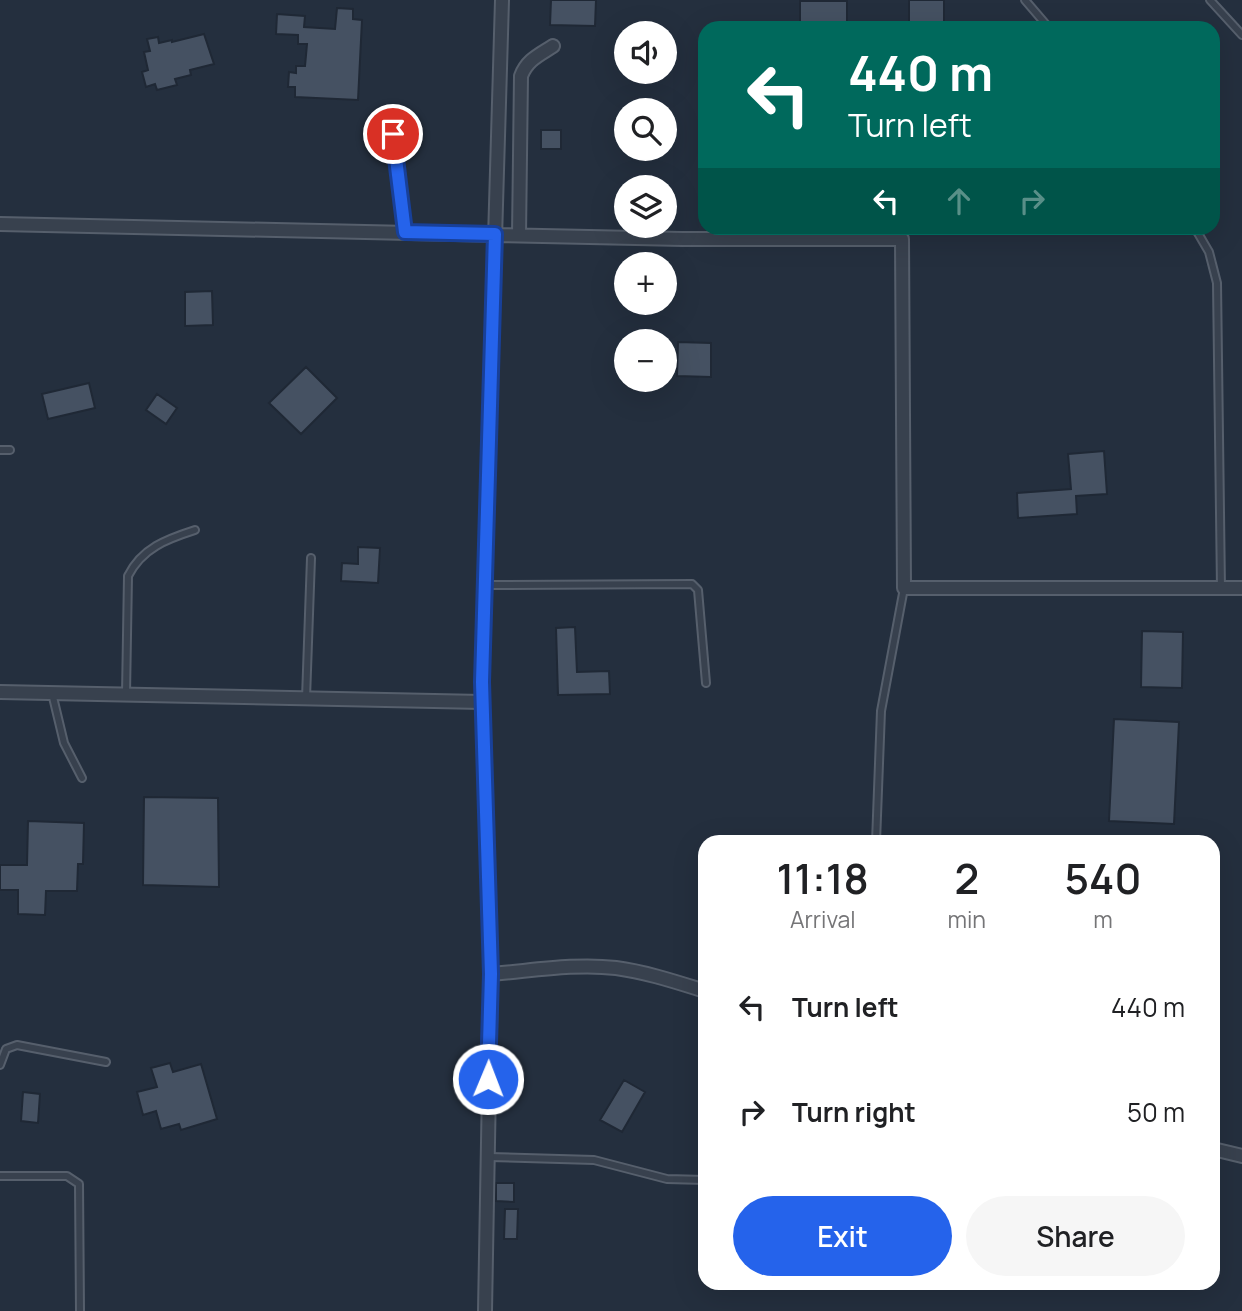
<!DOCTYPE html>
<html lang="en">
<head>
<meta charset="utf-8">
<style>
  :root { --surface:#fff; --page:#f6f6f6; --text:#202124; --muted:#757577; --accent:#2563eb }
  body { margin:0; font-family:Manrope,sans-serif; background:var(--page); color:var(--text); height:100vh; display:flex; flex-direction:column; font-size:26px; white-space:nowrap }
  * { box-sizing:border-box; margin:0 }
  p { font-size:23px; color:var(--muted) }
  .icon { flex:none; width:38px; height:38px; fill:none; stroke:currentColor; stroke-width:2; stroke-linecap:round; stroke-linejoin:round }
  .map { position:relative; flex:1; overflow:hidden }
  .drawer { position:absolute; left:698px; top:835px; width:522px; height:455px; display:flex; flex-direction:column; background:var(--surface); border-radius:21px; box-shadow:0 7px 28px #0002 }
  .drawer>* { flex:none }
  .top-card { position:absolute; left:698px; top:21px; width:522px; height:214px; border-radius:21px; box-shadow:0 7px 28px #0002; background:#00695c; color:#fff; overflow:hidden }
  .buttons { position:absolute; left:614px; top:21px; display:grid; gap:14px }
  .buttons a { display:grid; place-items:center; width:63px; height:63px; border-radius:50%; background:var(--surface); box-shadow:0 7px 28px #0002; font-size:35px }
  .pin { position:absolute; display:grid; place-items:center; width:60px; height:60px; color:#fff; margin:-30px; border:4px solid #fff; border-radius:50%; box-shadow:0 2px 7px #0007 }
  .me { position:absolute; width:77px; margin:-38px; rotate:1deg; stroke-linejoin:round; filter:drop-shadow(0 0 5px #0008) }
  .turn { display:flex; align-items:center; gap:24px; height:147px; padding:0 35px; font-size:32px }
  .turn .icon { width:91px; height:91px; stroke-width:2.5 }
  .turn b { display:block; font-size:49px; line-height:60px }
  .lanes { display:flex; align-items:center; height:66px; padding:0 35px; background:#0003; justify-content:center; gap:35px; direction:ltr }
  .lanes .off { opacity:.35 }
  .eta { display:flex; justify-content:space-evenly; align-items:center; height:119px; text-align:center }
  .eta b { font-size:42px; font-weight:600; line-height:49px }
  .action { display:flex; gap:14px; margin-top:auto; padding:14px 35px }
  .action a { flex:1; height:80px; border-radius:42px; background:var(--accent); color:#fff; font-size:28px; font-weight:600; line-height:80px; text-align:center }
  .action a+a { background:var(--page); color:var(--text) }
  ul { padding:0; list-style:none }
  li { display:flex; align-items:center; gap:21px; height:105px; padding:0 35px }
  li div { flex:1 }
  li b { display:block; font-size:26px }
  li em { font-style:normal }
  .map>svg:first-child { display:block }
</style>
</head>
<body>
<div class="map">
<svg width="1242" height="1311" viewBox="0 0 1242 1311">
  <rect width="100%" height="100%" fill="#242f3e"/>
  <path fill="#455162" stroke="#1f2835" stroke-width="2" d="M 551,0 L 596,0 L 595,26 L 550,25 Z
    M 909,0 L 944,0 L 944,28 L 909,28 Z
    M 800,1 L 847,1 L 847,28 L 800,28 Z
    M 337,8 L 353,9 L 353,19 L 362,20 L 358,100 L 295,97 L 295,87 L 288,87 L 289,72 L 296,73 L 296,66 L 305,66 L 307,44 L 298,44 L 298,35 L 276,34 L 277,14 L 305,16 L 304,27 L 335,29 Z
    M 204,34 L 214,64 L 190,70 L 191,75 L 175,79 L 177,85 L 157,90 L 155,84 L 146,87 L 142,72 L 148,70 L 144,52 L 150,51 L 147,39 L 158,37 L 159,43 L 172,40 L 172,42 Z
    M 541,130 L 561,130 L 561,149 L 541,149 Z
    M 212,291 L 213,325 L 185,326 L 185,292 Z
    M 678,342 L 711,343 L 711,377 L 677,376 Z
    M 306,367 L 337,398 L 301,434 L 269,403 Z
    M 89,383 L 95,408 L 48,419 L 42,394 Z
    M 157,394 L 177,408 L 166,424 L 146,410 Z
    M 1104,451 L 1107,494 L 1076,496 L 1077,514 L 1018,518 L 1017,493 L 1071,489 L 1068,454 Z
    M 358,547 L 380,548 L 378,583 L 341,581 L 342,563 L 358,564 Z
    M 575,627 L 577,672 L 609,671 L 610,694 L 558,695 L 556,628 Z
    M 1142,631 L 1183,632 L 1182,688 L 1141,687 Z
    M 1114,719 L 1179,722 L 1174,824 L 1109,821 Z
    M 144,797 L 218,798 L 219,887 L 143,885 Z
    M 28,821 L 84,823 L 83,864 L 78,864 L 77,891 L 46,891 L 45,915 L 18,914 L 18,890 L 0,890 L 0,865 L 27,865 Z
    M 170,1063 L 173,1072 L 201,1064 L 217,1119 L 181,1130 L 179,1124 L 161,1129 L 156,1111 L 143,1115 L 137,1092 L 157,1087 L 151,1068 Z
    M 624,1080 L 645,1092 L 622,1132 L 600,1120 Z
    M 23,1092 L 40,1094 L 38,1123 L 21,1121 Z
    M 496,1183 L 514,1183 L 514,1202 L 496,1201 Z
    M 505,1209 L 518,1209 L 517,1239 L 504,1239 Z"/>
  <g fill="none" stroke-linecap="round" stroke-linejoin="round">
    <g stroke="#565f6c" stroke-width="10">
      <path id="service" d="M 1025,0 L 1049,28
        M 1210,0 L 1242,35
        M 390,110 L 406,232
        M 1195,228 L 1209,252 L 1217,283 L 1221,589
        M 902,239 L 902,228
        M 0,450 L 10,450
        M 485,585 L 692,584 L 698,590 L 706,683
        M 52,693 L 64,743 L 82,778
        M 126,694 L 128,576 C 142,548 167,539 195,530
        M 306,698 L 311,558
        M 876,842 L 881,711 L 904,588
        M 0,1065 L 6,1049 L 17,1045 L 106,1062
        M 489,1157 L 594,1160 L 667,1179 L 705,1180
        M 0,1176 L 67,1176 L 79,1184 L 80,1311"/>
    </g>
    <g stroke="#565f6c" stroke-width="16">
      <path id="minor" d="M 0,224 L 682,239 L 902,239 L 904,588 L 1242,588
        M 519,235 L 521,76 C 527,60 539,55 553,46
        M 0,692 L 482,702
        M 491,974 C 531,971 575,963 616,968 C 646,972 676,982 705,991
        M 1213,1149 L 1242,1156
        M 485,1311 L 491,974 L 482,682 L 502,0"/>
    </g>
    <use href="#service" stroke="#38414e" stroke-width="6"/>
    <use href="#minor" stroke="#38414e" stroke-width="12"/>
  </g>
  <g fill="none" stroke-linecap="round" stroke-linejoin="round">
    <g stroke="#184099" stroke-width="18">
      <path id="route" d="M 393,134 L 405,232 L 495,234 L 482,682 L 491,974 L 488,1079"/>
    </g>
    <use href="#route" stroke="#2563eb" stroke-width="12"/>
  </g>
</svg>
<div class="buttons">
<a><svg class="icon" aria-label="sound" viewBox="0 0 24 24"><path d="M4 9h4l5-4v14l-5-4H4zM17 9q2 3 0 6"/></svg></a>
<a><svg class="icon" aria-label="search" viewBox="0 0 24 24"><circle cx="10" cy="10" r="6"/><path d="M15 15l6 6"/></svg></a>
<a><svg class="icon" aria-label="layers" viewBox="0 0 24 24"><path d="M12 4l9 5-9 5-9-5zM3 14l9 5 9-5"/></svg></a>
<a>+</a>
<a>−</a>
</div>
<div class="pin" style="left:393px;top:134px;background:#d93025"><svg class="icon" aria-label="arrive" viewBox="0 0 24 24"><path d="M6 21V4h12l-3 4 3 4H6"/></svg></div>
<svg class="me" style="left:488px;top:1079px" viewBox="-20 -20 40 40"><circle r="17" fill="#2563eb" stroke="#fff" stroke-width="3"/><path d="M0-11L8 9 0 5-8 9z" fill="#fff"/></svg>
<div class="top-card">
<div class="turn"><svg class="icon" aria-label="left" viewBox="0 0 24 24"><path d="M17 20v-9H6M10 6l-5 5 5 5"/></svg><div><b>440 m</b>Turn left</div></div>
<div class="lanes"><svg class="icon" aria-label="left" viewBox="0 0 24 24"><path d="M17 20v-9H6M10 6l-5 5 5 5"/></svg><svg class="icon off" aria-label="ahead" viewBox="0 0 24 24"><path d="M12 20V5M6 11l6-6 6 6"/></svg><svg class="icon off" aria-label="right" viewBox="0 0 24 24"><path d="M7 20v-9h11M14 6l5 5-5 5"/></svg></div>
</div>
<section class="drawer">
<div class="eta">
<div><b>11:18</b><p>Arrival</p></div>
<div><b>2</b><p>min</p></div>
<div><b>540</b><p>m</p></div>
</div>
<ul>
<li><svg class="icon" aria-label="left" viewBox="0 0 24 24"><path d="M17 20v-9H6M10 6l-5 5 5 5"/></svg><div><b>Turn left</b></div><em>440 m</em></li>
<li><svg class="icon" aria-label="right" viewBox="0 0 24 24"><path d="M7 20v-9h11M14 6l5 5-5 5"/></svg><div><b>Turn right</b></div><em>50 m</em></li>
</ul>
<div class="action"><a>Exit</a><a>Share</a></div>
</section>
</div>
</body>
</html>
